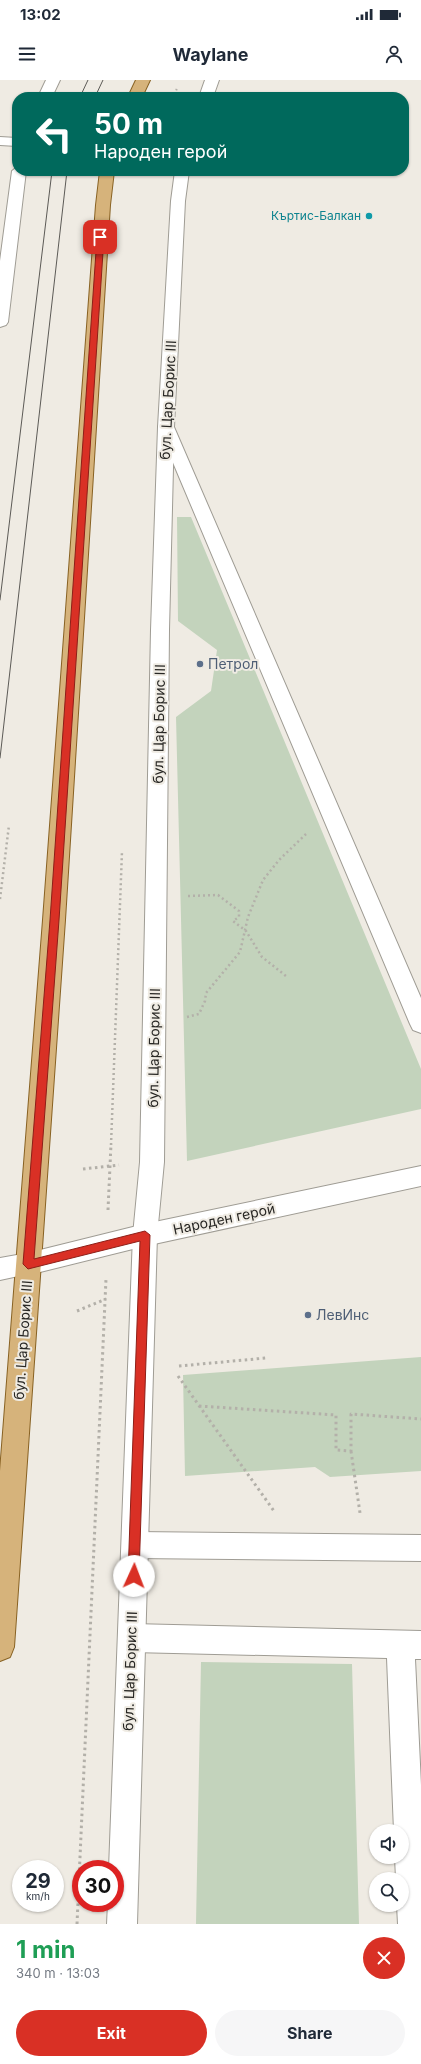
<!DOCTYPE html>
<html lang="en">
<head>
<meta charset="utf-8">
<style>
  :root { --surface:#fff; --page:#f6f6f7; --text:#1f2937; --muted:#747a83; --accent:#d93025 }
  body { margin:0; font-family:Inter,sans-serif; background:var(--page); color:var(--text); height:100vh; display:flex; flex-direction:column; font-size:15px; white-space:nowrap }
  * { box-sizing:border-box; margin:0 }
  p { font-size:13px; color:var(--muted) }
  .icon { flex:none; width:22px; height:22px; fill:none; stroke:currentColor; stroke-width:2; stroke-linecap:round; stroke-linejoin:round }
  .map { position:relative; height:1844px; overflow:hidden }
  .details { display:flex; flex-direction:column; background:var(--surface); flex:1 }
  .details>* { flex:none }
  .hud { position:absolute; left:12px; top:12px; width:397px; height:84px; border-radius:16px; box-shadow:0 1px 3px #0004; background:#00695c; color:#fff; overflow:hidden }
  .fabs { position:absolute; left:369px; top:1744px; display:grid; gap:8px }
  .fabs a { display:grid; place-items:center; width:40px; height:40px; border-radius:50%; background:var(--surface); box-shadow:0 1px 3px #0004; font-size:20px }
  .speed { position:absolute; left:12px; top:1780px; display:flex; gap:8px; font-size:20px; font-weight:700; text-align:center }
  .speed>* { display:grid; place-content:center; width:52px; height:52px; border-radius:50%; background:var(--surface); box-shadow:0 1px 3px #0004; line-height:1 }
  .speed small { font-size:10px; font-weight:400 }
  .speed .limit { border:6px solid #d22; background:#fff; color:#111 }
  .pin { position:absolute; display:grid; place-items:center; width:34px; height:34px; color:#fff; margin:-17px; border-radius:8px; box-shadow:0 2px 6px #0006 }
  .me { position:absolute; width:44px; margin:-22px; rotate:2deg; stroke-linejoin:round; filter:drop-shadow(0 0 3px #0008) }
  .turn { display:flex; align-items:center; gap:14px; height:84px; padding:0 16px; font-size:18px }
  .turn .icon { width:52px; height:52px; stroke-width:2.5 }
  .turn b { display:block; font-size:28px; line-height:34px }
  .round { display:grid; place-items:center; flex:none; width:42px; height:42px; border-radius:21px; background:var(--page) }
  .summary { display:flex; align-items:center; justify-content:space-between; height:68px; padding:0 16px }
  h1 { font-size:24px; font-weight:700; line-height:30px; color:#1e9e55 }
  .button { display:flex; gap:8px; margin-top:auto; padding:8px 16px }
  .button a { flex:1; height:46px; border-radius:24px; background:var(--accent); color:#fff; font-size:16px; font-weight:700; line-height:46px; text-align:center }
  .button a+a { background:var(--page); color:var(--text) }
  .status { display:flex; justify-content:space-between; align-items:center; height:28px; padding:0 20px; background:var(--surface); direction:ltr }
  .status svg { height:11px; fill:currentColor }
  header { display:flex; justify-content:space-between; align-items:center; height:52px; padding:0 16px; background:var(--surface); font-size:18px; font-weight:700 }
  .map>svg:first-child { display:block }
</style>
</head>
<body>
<div class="status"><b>13:02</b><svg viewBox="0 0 49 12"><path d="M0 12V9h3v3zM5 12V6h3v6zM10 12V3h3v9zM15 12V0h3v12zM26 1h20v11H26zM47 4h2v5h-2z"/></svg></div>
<header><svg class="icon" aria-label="menu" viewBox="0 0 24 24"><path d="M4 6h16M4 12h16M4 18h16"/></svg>Waylane<svg class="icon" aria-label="person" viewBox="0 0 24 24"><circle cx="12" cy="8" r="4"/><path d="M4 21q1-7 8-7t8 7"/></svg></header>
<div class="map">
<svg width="421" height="1844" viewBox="0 0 421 1844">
  <rect width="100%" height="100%" fill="#efebe3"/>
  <path fill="#c3d3bc" d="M 177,437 L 191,437 L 421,989 L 421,1029 L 187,1081 L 176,637 L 211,611 L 217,570 L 178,541 Z
    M 421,1277 L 421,1391 L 330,1397 L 315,1387 L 185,1396 L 183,1295 Z
    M 201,1582 L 352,1584 L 359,1844 L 196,1844 Z"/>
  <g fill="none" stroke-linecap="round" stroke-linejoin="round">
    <g stroke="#9f9c94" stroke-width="2">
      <path id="service" d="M 166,342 L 172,343 L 174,347 L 421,918 L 421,953 L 413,950 L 410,944 L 158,347 L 160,343 Z
        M 135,1452 L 421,1455 L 421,1481 L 135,1478 L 126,1474 L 122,1465 L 126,1456 Z
        M 132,1544 L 421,1551 L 421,1579 L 415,1579 L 421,1705 L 421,1844 L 398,1844 L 397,1825 L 402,1825 L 402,1799 L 396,1799 L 395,1777 L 402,1777 L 402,1751 L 394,1751 L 387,1578 L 132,1572 L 122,1568 L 118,1558 L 122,1548 Z"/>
    </g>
    <g stroke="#9f9c94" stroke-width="2">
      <path id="minor" d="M 46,0 L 60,0 L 52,17 L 38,17 Z
        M 205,0 L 219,0 L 213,17 L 199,17 Z
        M 0,57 L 17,58 L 17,66 L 0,65 Z
        M 17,87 L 17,91 L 26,91 L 8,242 L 6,245 L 0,247 L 0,181 L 12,91 Z
        M 175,91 L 189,91 L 185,121 L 174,347 L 169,550 L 164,1082 L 157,1155 L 137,1844 L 107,1844 L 108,1823 L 115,1823 L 115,1789 L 109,1789 L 133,1155 L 140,1082 L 151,550 L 158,347 L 171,121 Z"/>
    </g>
    <g stroke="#9f9c94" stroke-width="2">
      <path id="tertiary" d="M 421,1086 L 421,1106 L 145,1166 L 28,1195 L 19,1192 L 16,1184 L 19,1176 L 28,1173 L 145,1144 Z"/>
    </g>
    <g stroke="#9f9c94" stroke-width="2">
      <path id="secondary" d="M 28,1173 L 37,1176 L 40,1184 L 37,1192 L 0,1200 L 0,1178 Z"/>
    </g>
    <g stroke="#886223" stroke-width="2">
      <path id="primary" d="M 136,0 L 150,0 L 142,17 L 128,17 Z
        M 100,91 L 114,91 L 110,125 L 65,840 L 14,1567 L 10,1577 L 0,1581 L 0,1391 L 43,840 L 96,125 Z"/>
    </g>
    <path stroke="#b3b0a9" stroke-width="2" stroke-dasharray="1.5 2" stroke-linecap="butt" d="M 174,17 L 177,8"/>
    <path stroke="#b3b0a9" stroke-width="2.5" stroke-dasharray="2 3" stroke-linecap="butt" d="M 188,816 L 218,815 L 239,831 L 239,837 L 233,841 L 246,851 L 262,877 L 286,896
      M 0,819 L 9,745
      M 187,937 L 199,934 L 205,921 L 206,913 L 240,872 L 248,837 L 263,800 L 279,780 L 306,754
      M 111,1065 L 122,771"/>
    <path stroke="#b3b0a9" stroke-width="3" stroke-dasharray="2.5 3.5" stroke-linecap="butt" d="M 83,1089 L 119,1085
      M 108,1130 L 111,1064
      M 77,1231 L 106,1219
      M 179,1286 L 266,1278
      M 178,1296 L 274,1431
      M 199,1326 L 336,1335 L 336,1370 L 351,1371 L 351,1334 L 421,1339
      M 351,1371 L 360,1433
      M 77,1844 L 106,1199"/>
    <use href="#service" fill="#fff" fill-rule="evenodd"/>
    <use href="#minor" fill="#fff" fill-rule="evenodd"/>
    <use href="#tertiary" fill="#fff" fill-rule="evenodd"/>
    <use href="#secondary" fill="#fff" fill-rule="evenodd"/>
    <use href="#primary" fill="#d6b37b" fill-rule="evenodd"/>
    <path stroke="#5c5a56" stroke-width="1" d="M 80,17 L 88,0
      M 95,17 L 103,0
      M 0,520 L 52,91
      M 0,678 L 67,91"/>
  </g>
  <path fill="#d93025" stroke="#8d1f18" d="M 100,155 L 104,157 L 59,840 L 34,1179 L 145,1151 L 150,1155 L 139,1496 L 138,1500 L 134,1501 L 130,1500 L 128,1496 L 140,1161 L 28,1189 L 23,1184 L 50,840 L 97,157 Z"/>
  <circle fill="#0f9aa8" stroke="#efebe3" stroke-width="1.5" cx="369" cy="136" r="4"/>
  <g fill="#5c6f8a" stroke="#efebe3" stroke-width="1.5">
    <circle cx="200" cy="584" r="4"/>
    <circle cx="308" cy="1235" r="4"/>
  </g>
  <g text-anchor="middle" stroke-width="4" stroke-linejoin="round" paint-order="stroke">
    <g font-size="12" fill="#0d838f" stroke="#efebe3" text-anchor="end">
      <text x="361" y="140">Къртис-Балкан</text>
    </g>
    <g font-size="14" fill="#282724" stroke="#efebe3">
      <text transform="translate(168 320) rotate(-87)" y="5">бул. Цар Борис III</text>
      <text transform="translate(159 644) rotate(-89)" y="5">бул. Цар Борис III</text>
      <text transform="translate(154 968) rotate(-89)" y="5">бул. Цар Борис III</text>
      <text transform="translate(224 1139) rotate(-12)" y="5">Народен герой</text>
      <text transform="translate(23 1260) rotate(-86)" y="5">бул. Цар Борис III</text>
      <text transform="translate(130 1591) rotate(-88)" y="5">бул. Цар Борис III</text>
    </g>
    <g font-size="14" fill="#4e5e75" stroke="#efebe3" text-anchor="start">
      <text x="208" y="589">Петрол</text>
      <text x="316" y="1240">ЛевИнс</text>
    </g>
  </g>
</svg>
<div class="fabs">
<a><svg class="icon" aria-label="sound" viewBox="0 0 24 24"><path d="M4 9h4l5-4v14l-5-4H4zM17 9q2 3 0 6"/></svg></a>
<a><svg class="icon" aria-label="search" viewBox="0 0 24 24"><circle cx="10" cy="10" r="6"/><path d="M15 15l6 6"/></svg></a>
</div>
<div class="speed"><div>29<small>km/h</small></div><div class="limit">30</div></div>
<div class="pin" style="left:100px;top:157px;background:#d93025"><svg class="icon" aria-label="arrive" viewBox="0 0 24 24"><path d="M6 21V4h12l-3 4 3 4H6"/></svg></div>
<svg class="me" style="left:134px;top:1496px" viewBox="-20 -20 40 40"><circle r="19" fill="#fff"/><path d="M0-13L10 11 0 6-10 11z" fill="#d93025"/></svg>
<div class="hud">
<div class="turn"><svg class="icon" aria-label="left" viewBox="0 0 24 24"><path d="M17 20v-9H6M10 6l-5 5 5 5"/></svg><div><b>50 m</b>Народен герой</div></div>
</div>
</div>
<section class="details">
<div class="summary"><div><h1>1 min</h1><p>340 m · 13:03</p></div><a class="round" style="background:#d93025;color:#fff"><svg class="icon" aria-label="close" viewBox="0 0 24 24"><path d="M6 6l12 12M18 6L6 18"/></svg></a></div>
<div class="button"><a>Exit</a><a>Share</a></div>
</section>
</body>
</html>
